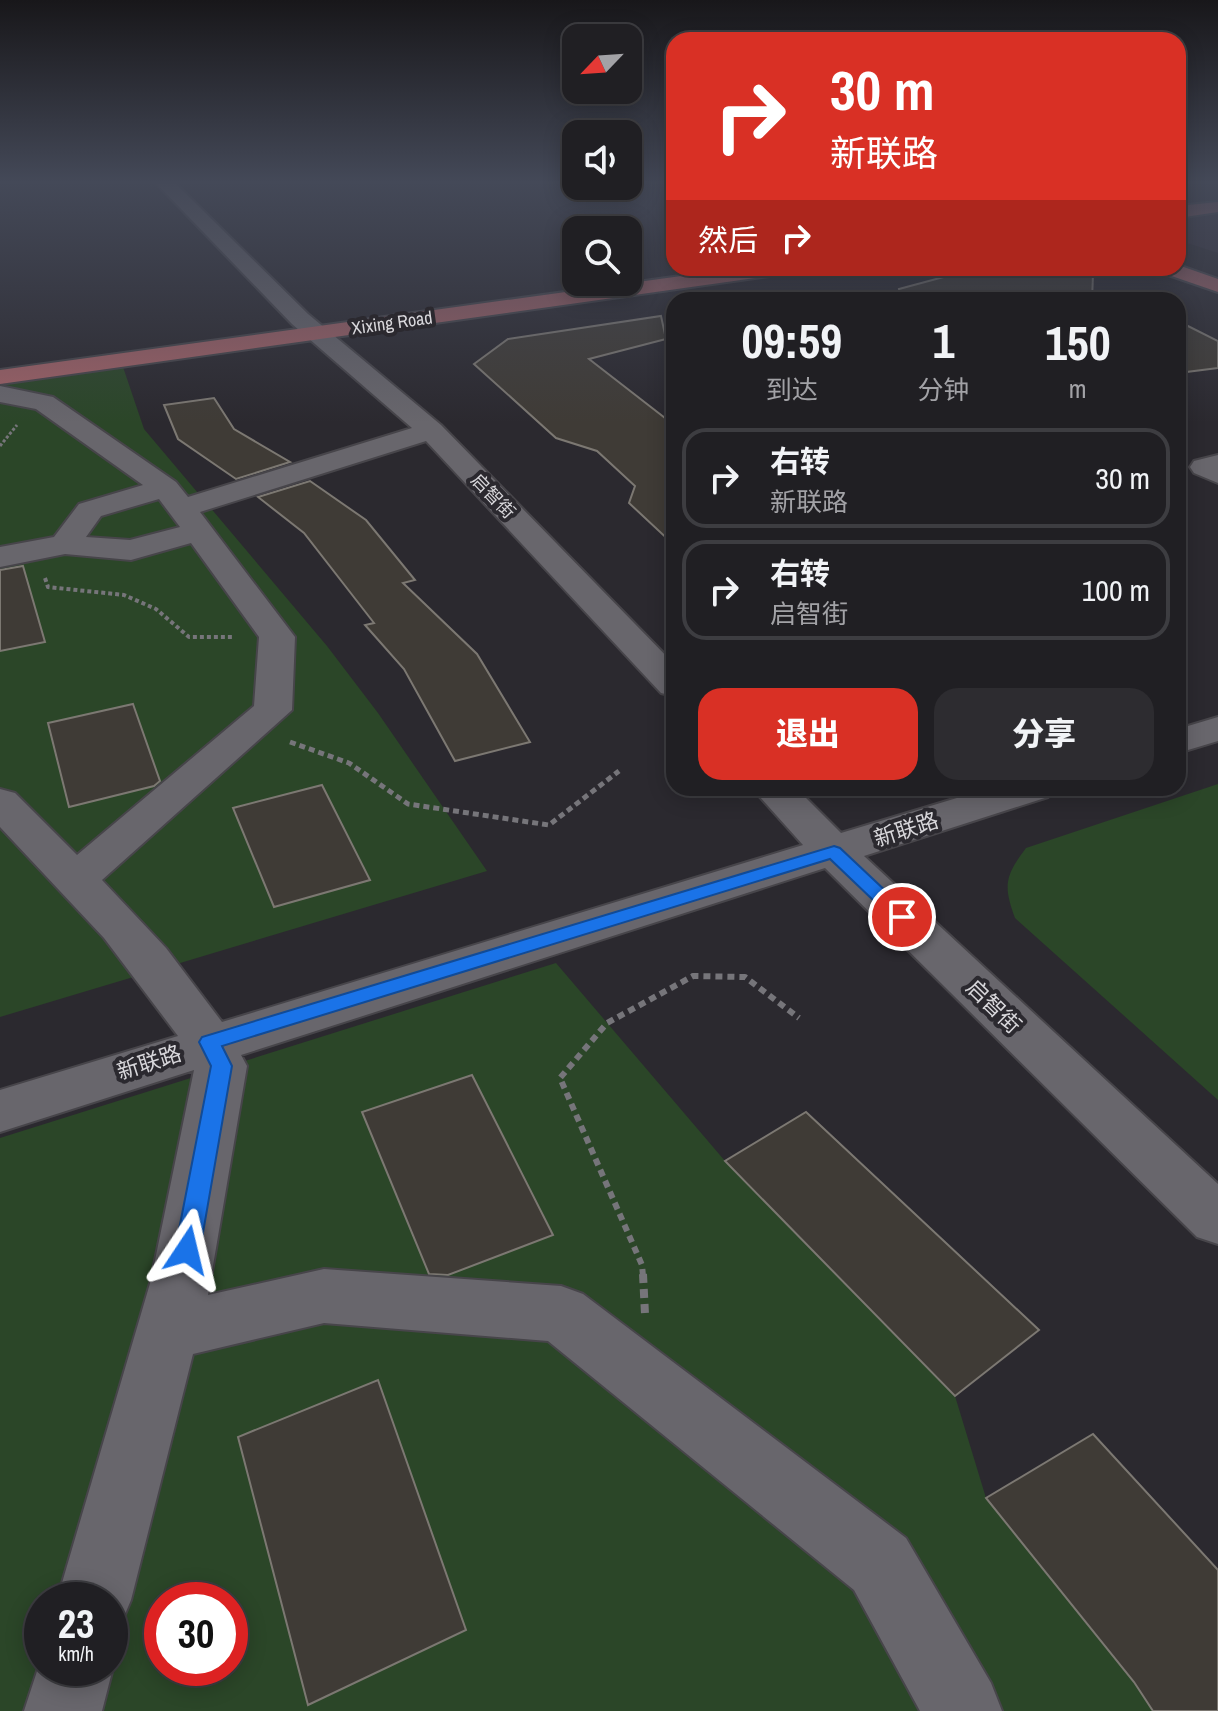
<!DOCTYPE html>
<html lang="zh">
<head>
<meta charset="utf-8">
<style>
  :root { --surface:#201f23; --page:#2d2c30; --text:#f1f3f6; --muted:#a2a2a6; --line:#3d3d41; --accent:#d93025 }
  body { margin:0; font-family:"Archivo Narrow","Noto Sans SC",sans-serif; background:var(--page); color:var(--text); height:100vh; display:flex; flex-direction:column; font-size:30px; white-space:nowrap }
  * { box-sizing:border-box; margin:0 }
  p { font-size:26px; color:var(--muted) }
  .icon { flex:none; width:44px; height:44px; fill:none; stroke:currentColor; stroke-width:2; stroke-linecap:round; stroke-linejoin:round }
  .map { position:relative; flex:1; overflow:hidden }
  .details { position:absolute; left:666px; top:292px; width:520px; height:504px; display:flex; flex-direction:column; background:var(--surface); border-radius:24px; box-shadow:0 4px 20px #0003,0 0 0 2px var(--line) }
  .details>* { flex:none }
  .top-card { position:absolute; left:666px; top:32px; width:520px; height:244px; border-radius:24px; box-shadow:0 4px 20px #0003,0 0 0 2px var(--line); background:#d93025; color:#fff; overflow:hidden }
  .needle { width:52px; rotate:245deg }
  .tools { position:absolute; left:562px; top:24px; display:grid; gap:16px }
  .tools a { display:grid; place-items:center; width:80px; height:80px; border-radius:16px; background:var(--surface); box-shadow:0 4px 20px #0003,0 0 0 2px var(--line); font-size:40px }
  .speed { position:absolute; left:24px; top:1582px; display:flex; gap:16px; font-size:40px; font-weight:700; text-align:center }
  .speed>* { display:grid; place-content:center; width:104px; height:104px; border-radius:50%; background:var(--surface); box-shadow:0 4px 20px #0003,0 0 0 2px var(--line); line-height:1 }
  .speed small { font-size:20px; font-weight:400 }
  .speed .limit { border:12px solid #d22; background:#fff; color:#111 }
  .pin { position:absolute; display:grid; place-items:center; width:68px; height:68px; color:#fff; margin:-34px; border:4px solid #fff; border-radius:50%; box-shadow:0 2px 8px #0007 }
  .me { position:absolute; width:88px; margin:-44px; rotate:10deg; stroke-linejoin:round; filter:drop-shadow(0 0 6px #0008) }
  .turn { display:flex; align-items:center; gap:28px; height:168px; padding:0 32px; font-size:36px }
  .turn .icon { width:104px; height:104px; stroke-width:2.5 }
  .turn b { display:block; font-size:56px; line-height:68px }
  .then { display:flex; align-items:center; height:76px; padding:0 32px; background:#0003; gap:16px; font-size:30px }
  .eta { display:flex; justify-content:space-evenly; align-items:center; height:136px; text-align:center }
  .eta b { font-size:48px; font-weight:800; line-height:56px }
  .cta { display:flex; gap:16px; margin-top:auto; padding:16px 32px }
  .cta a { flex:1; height:92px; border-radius:24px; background:var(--accent); color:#fff; font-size:32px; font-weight:800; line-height:92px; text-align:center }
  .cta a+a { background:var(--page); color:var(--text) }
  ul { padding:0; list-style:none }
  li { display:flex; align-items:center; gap:24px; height:100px; margin:0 16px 12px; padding:0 16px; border:4px solid var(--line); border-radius:24px }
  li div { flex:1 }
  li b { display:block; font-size:30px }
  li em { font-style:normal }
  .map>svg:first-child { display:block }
</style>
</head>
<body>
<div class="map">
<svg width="1218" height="1711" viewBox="0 0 1218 1711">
  <rect width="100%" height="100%" fill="#2b292f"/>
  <path fill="#35303b" d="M 1218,210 L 1218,253 L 1178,240 L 1178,216 Z"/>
  <path fill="#2b4628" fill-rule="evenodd" d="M 122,364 L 144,429 L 327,646 L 378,713 L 487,871 L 0,1017 L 0,382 Z
    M 1218,784 L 1218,1100 L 1015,918 C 1003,885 1005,876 1026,848 Z
    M 556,963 L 725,1161 L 955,1396 L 986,1498 L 1134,1682 L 1153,1711 L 0,1711 L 0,1138 ZM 42,1600 L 110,1600 L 110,1668 L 42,1668 ZM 162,1600 L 230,1600 L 230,1668 L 162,1668 Z"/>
  <path fill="#3f3b36" stroke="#7c7872" stroke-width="2" d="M 977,268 L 1093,275 L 1092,300 L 901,300 L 899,289 Z
    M 661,316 L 666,339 L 589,359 L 674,425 L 674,545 L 629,503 L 635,486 L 597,451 L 556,438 L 474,364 L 508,339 Z
    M 1178,321 L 1218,341 L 1218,368 L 1178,373 Z
    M 214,398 L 234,429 L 290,462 L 236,479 L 178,439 L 164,405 Z
    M 310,481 L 366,520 L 415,580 L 403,583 L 477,654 L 530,742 L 455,761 L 404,669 L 365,625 L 374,623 L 304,533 L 258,497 Z
    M 23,566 L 45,642 L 0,651 L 0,570 Z
    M 133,704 L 160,781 L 154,786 L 69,807 L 48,723 Z
    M 322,785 L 370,880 L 274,907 L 233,808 Z
    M 472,1075 L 553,1235 L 448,1275 L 429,1274 L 362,1112 Z
    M 806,1112 L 1039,1330 L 955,1396 L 725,1161 Z
    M 378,1380 L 466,1630 L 308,1705 L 238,1437 Z
    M 1093,1434 L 1218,1570 L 1218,1711 L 1153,1711 L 1134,1682 L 986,1498 Z"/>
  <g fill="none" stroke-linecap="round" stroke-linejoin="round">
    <g stroke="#47454a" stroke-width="4">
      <path id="minor" d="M 156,183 L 175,183 L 308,314 L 441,425 L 674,664 L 674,696 L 661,693 L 426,441 L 200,512 L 295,637 L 292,710 L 102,880 L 166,948 L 222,1022 L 803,845 L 752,788 L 796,788 L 841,833 L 990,788 L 1054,788 L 1048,797 L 864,856 L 1218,1184 L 1218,1244 L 1197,1237 L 825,868 L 241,1055 L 247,1066 L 208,1295 L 324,1269 L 561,1286 L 583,1294 L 906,1538 L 991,1683 L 1002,1711 L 920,1711 L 854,1590 L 548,1341 L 324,1323 L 193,1354 L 131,1600 L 120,1626 L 110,1630 L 110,1600 L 57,1600 L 151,1280 L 194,1070 L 0,1132 L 0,1090 L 178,1036 L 104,938 L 0,827 L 0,789 L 15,793 L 77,855 L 254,706 L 259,637 L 191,543 L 131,560 L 65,554 L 0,567 L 0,547 L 54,537 L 79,504 L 143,485 L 36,409 L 0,402 L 0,386 L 53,397 L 176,482 L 188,497 L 412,428 L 292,324 ZM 159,499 L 180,527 L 130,540 L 86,537 L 101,516 Z
        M 1218,455 L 1218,483 L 1194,473 L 1190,467 L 1194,461 Z
        M 1218,717 L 1218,741 L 1178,753 L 1178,729 Z
        M 42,1656 L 42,1668 L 110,1668 L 110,1660 L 113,1668 L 102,1711 L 24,1711 Z"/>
    </g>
    <g stroke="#47454a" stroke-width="4">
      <path id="major" d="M 1218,202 L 1218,212 L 1178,218 L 1178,206 Z
        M 1178,265 L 1218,279 L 1218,292 L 1160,272 L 1157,268 L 1178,268 Z
        M 739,268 L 794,268 L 784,274 L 0,384 L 0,370 Z"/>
    </g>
    <path stroke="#76757a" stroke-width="3" stroke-dasharray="3 2" stroke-linecap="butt" d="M 0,446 L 17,425"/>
    <path stroke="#76757a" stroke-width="4" stroke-dasharray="4 3" stroke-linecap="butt" d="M 45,578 L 48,587 L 124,595 L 156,609 L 189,637 L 233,637"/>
    <path stroke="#76757a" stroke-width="5" stroke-dasharray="6 4" stroke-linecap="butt" d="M 290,742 L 349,763 L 408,804 L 549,825 L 619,771"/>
    <path stroke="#76757a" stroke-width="6" stroke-dasharray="7 5" stroke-linecap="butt" d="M 643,1276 L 642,1265 L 560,1078 L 607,1023 L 693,976 L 745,977 L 799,1018"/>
    <path stroke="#76757a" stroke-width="8" stroke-dasharray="9 6" stroke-linecap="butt" d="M 643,1274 L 645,1314"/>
    <use href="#minor" fill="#68666c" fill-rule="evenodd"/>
    <use href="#major" fill="#9e6166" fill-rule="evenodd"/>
  </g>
  <linearGradient id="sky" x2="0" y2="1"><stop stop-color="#18171a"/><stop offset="0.43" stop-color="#444958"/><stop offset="1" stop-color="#444958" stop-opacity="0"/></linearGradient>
  <rect width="1218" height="423" fill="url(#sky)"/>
  <path fill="#1a73e8" stroke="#114b97" stroke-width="2" d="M 834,846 L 840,848 L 908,912 L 911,917 L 908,921 L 895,921 L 830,859 L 222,1046 L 232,1066 L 200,1250 L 196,1257 L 187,1260 L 178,1257 L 175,1250 L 211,1066 L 199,1042 L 202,1037 Z"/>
  <g text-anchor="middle" stroke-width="8" stroke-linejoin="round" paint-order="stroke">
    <g font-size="18" fill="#d8d7db" stroke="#2b292f">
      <text transform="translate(392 323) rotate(-8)" y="6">Xixing Road</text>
      <text transform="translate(493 496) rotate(46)" y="6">启智街</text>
    </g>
    <g font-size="22" fill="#d8d7db" stroke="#2b292f">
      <text transform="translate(906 829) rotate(-18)" y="8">新联路</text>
      <text transform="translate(994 1006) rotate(44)" y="8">启智街</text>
      <text transform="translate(149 1062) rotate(-18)" y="8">新联路</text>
    </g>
  </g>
</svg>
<div class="tools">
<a><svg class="needle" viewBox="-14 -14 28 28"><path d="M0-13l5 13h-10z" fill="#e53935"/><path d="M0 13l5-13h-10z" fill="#a2a2a6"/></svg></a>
<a><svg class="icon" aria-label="sound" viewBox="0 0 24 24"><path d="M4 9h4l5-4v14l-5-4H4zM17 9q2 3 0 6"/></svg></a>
<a><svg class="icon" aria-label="search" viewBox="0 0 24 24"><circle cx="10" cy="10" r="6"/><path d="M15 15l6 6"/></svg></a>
</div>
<div class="speed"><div>23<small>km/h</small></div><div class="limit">30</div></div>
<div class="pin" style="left:902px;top:917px;background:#d93025"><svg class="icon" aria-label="arrive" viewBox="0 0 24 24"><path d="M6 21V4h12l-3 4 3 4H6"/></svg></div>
<svg class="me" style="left:187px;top:1250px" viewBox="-20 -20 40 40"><path d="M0-17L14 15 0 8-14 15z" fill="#1a73e8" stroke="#fff" stroke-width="4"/></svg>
<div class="top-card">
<div class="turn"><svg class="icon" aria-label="right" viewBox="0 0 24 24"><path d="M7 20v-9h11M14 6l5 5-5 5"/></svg><div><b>30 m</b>新联路</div></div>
<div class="then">然后<svg class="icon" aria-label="right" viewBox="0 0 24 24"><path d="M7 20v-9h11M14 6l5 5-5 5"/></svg></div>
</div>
<section class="details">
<div class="eta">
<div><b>09:59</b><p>到达</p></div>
<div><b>1</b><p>分钟</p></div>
<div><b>150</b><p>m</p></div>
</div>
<ul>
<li><svg class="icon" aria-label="right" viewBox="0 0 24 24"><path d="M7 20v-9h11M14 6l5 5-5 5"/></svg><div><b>右转</b><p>新联路</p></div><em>30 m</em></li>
<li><svg class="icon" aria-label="right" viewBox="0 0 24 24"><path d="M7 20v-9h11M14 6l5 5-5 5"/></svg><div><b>右转</b><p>启智街</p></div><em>100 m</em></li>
</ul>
<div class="cta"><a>退出</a><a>分享</a></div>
</section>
</div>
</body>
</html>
